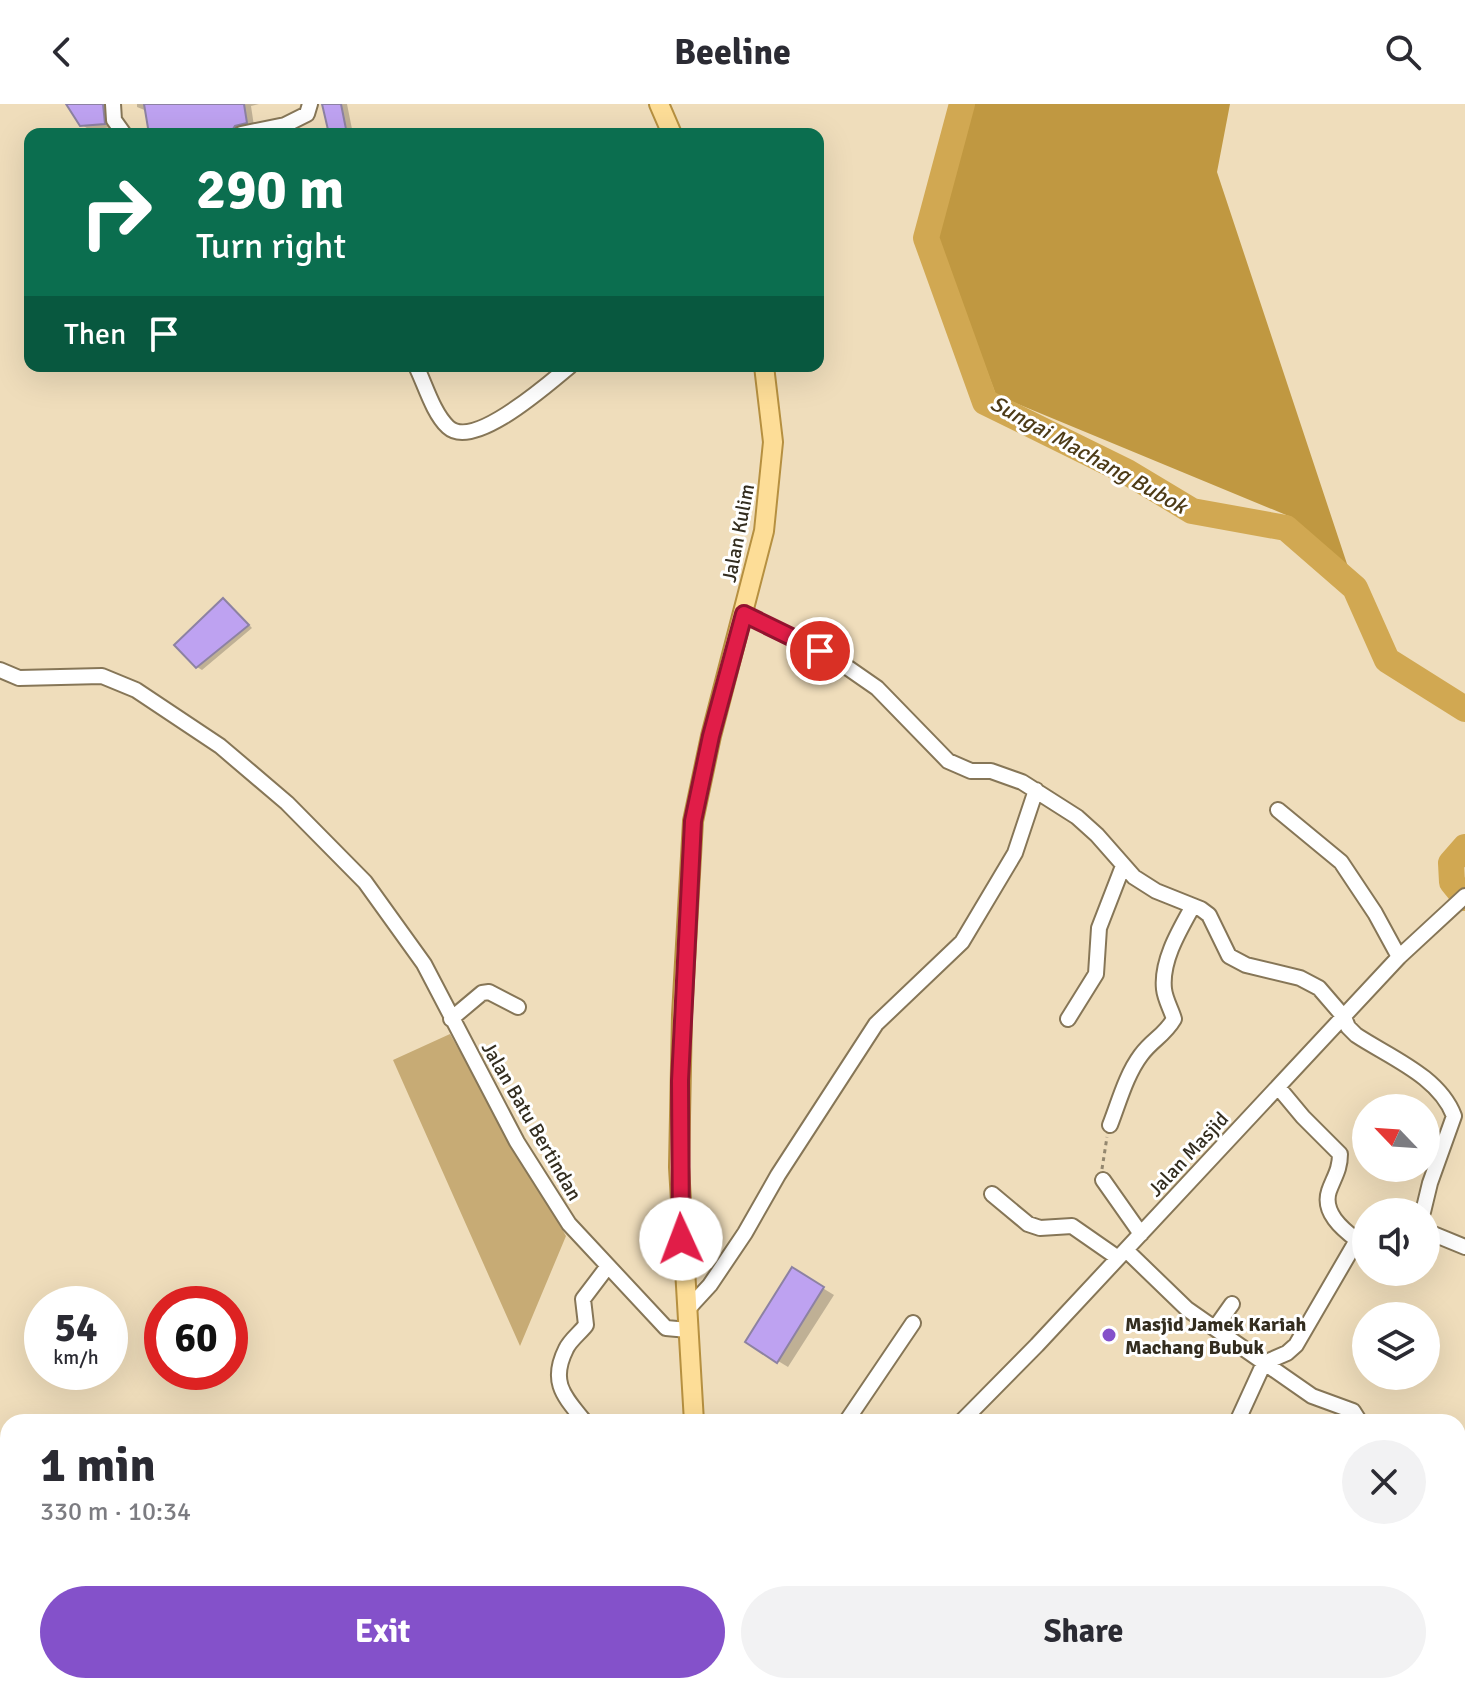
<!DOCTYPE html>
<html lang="en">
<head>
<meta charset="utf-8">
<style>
  :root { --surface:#fff; --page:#f2f2f3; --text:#2b2b33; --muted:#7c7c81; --accent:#8451ca }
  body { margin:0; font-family:Signika,sans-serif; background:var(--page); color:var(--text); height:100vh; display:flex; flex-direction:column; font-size:30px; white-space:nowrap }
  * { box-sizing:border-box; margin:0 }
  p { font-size:26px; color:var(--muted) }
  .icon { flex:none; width:44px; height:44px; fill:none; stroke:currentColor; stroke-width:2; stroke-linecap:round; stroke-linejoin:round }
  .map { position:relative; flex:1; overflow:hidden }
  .side { position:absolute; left:0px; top:1310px; width:1466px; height:280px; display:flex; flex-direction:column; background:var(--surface); border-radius:24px 24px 0 0; box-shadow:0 8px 32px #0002 }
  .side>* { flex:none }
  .top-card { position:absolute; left:24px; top:24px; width:800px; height:244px; border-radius:16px; box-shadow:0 8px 32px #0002; background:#0b6e4f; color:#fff; overflow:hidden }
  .needle { width:52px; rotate:295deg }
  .fabs { position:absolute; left:1352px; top:990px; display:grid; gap:16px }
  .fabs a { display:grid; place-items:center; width:88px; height:88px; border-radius:50%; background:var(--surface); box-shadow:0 8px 32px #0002; font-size:40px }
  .speed { position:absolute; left:24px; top:1182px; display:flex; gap:16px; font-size:40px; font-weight:700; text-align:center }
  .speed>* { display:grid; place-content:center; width:104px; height:104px; border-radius:50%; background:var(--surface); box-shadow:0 8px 32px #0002; line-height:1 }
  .speed small { font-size:20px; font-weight:400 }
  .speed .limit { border:12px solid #d22; background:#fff; color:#111 }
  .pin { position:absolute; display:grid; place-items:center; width:68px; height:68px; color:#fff; margin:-34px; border:4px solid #fff; border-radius:50%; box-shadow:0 2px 8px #0007 }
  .me { position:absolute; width:88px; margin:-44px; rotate:358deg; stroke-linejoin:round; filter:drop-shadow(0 0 6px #0008) }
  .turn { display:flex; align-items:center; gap:28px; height:168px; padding:0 40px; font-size:36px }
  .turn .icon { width:104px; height:104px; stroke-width:2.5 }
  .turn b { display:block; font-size:56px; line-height:68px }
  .then { display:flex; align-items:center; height:76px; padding:0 40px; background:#0003; gap:16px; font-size:30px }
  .round { display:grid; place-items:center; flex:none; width:84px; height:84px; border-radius:42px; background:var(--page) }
  .headline { display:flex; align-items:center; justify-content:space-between; height:136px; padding:0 40px }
  h1 { font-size:48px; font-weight:700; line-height:60px }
  .primary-button { display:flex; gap:16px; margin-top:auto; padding:16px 40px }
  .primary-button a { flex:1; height:92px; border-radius:48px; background:var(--accent); color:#fff; font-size:32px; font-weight:700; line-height:92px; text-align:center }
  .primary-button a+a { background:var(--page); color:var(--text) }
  header { display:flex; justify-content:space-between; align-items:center; height:104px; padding:0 40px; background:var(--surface); font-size:36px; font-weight:700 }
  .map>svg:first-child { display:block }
</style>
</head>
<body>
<header><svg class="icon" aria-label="back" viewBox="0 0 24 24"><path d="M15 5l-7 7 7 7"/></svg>Beeline<svg class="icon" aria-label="search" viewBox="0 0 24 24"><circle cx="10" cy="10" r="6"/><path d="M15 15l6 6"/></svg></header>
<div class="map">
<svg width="1465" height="1590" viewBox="0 0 1465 1590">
  <rect width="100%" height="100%" fill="#efddbb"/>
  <path fill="#c7ab75" d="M 450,930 L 566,1132 L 520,1242 L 393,956 Z
    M 686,1582 L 784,1582 L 810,1590 L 684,1590 Z"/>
  <path fill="#c09841" d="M 969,0 L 1230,0 L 1217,68 L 1355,484 L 1291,413 L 996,291 L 937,134 Z"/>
  <path fill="#0003" d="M 70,0 L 112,0 L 112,23 L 90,26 L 82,21 Z
    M 137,0 L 259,0 L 251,2 L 254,22 L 240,30 L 151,30 L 147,7 L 137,3 Z
    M 324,0 L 347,0 L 353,30 L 331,30 Z
    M 228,499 L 252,524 L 202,566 L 197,563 Z
    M 793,1166 L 834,1191 L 788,1263 L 747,1238 Z"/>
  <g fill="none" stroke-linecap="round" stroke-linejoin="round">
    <path stroke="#d1a852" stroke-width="26" d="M 962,0 L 926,134 L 985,298 L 1127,368 L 1192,407 L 1286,424 L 1355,484 L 1387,556 L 1465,605
      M 1465,743 L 1451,759 L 1452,778 L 1465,794"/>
  </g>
  <path fill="#bea2f1" stroke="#8d82a2" stroke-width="2" d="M 66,0 L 103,0 L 105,20 L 80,22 Z
    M 144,0 L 244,0 L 247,19 L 235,22 L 231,28 L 217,30 L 149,30 Z
    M 322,0 L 341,0 L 347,30 L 329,30 Z
    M 223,494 L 249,521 L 196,564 L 174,541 Z
    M 792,1163 L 824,1183 L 777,1259 L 745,1238 Z"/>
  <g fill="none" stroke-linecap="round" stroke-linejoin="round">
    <g stroke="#867657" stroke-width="18">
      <path id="minor" d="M 113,0 L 114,16 L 124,30
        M 241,30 L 285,21 L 307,10 L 310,0
        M 416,262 C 425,280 433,309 448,323 C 474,347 549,279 570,262
        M 744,510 L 841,559 L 877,584 L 948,657 L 971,667 L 991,667 L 1022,678 L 1077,713 L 1097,731 L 1134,773 L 1156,787 L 1201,805 L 1209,811 L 1229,852 L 1246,861 L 1300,874 L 1319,884 L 1344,913 L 1348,923 L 1356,931 C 1389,953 1439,972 1454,1012 L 1430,1079 L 1423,1108
        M 0,566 L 19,574 L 102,572 L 136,586 L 220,642 L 287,699 L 365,778 L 424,860 L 517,1038 L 569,1120 L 666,1224 L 688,1226
        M 1278,706 L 1341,758 L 1375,809 L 1399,853
        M 451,915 L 482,889 L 489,888 L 518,903
        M 1068,915 L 1096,870 L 1099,824 L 1123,762
        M 1278,983 L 1303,1013 L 1340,1050 C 1340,1066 1334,1073 1329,1087 C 1322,1108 1342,1125 1357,1136 L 1366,1134
        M 1110,1021 C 1119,998 1126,971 1141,951 C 1153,935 1164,932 1174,915 C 1171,905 1165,895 1164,885 C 1161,857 1179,827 1193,802
        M 1103,1076 L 1141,1130
        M 992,1090 L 1028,1120 L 1040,1124 L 1072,1122 L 1118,1154
        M 1426,1127 L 1465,1143
        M 1126,1146 L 1187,1205 L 1312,1292 L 1353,1307 L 1360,1318
        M 687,1206 L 710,1181 L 745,1129 L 778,1071 L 876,920 L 962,838 L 1015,749 L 1036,686
        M 1215,1224 L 1232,1200
        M 585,1318 C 565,1293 549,1279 566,1245 C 570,1236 580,1229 586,1221 L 583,1195 L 608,1162
        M 846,1318 L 913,1219
        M 961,1318 L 1037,1241 L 1399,853 L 1465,792
        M 1237,1318 L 1264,1259 L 1287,1249 L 1296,1241 L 1357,1136
        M 1458,1402 L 1465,1410
        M 801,1582 L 823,1590
        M 1126,1590 L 1128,1582"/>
    </g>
    <g stroke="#b69040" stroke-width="22">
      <path id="major" d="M 659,0 L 672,30
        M 694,1318 L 679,1063 L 682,911 L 693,717 L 711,632 L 764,427 L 773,338 L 764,262
        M 658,1590 L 661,1582"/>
    </g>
    <path stroke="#93876f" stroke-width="3" stroke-dasharray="4 4" stroke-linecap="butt" d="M 1102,1065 L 1107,1033
      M 1458,1578 L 1465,1565
      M 1451,1590 L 1456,1582"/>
    <use href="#minor" stroke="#fff" stroke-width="14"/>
    <use href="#major" stroke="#fddd97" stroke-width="18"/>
  </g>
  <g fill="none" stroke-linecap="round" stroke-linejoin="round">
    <g stroke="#92132f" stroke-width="20">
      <path id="route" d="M 681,1135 L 680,977 L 693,717 L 711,632 L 744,510 L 820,547"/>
    </g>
    <use href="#route" stroke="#e11d48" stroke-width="14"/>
  </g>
  <circle fill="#8451ca" stroke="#fff" stroke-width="3" cx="1109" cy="1231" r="8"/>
  <g text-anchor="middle" stroke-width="6" stroke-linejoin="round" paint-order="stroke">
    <g font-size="20" fill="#332d1f" stroke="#fff">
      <text transform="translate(738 429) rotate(-79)" y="7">Jalan Kulim</text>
      <text transform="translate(532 1017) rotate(60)" y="7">Jalan Batu Bertindan</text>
      <text transform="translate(1188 1050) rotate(-47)" y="7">Jalan Masjid</text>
    </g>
    <g font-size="20" font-weight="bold" fill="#332d1f" stroke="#fff" text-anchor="start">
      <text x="1125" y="1227">Masjid Jamek Kariah<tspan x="1125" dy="23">Machang Bubuk</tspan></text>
    </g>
    <g font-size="22" font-style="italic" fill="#4d3b17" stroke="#fff">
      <text transform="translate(1089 350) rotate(29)" y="8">Sungai Machang Bubok</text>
    </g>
  </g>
</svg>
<div class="fabs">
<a><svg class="needle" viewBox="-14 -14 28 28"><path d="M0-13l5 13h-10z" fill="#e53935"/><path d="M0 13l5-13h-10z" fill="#7c7c81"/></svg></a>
<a><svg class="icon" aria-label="sound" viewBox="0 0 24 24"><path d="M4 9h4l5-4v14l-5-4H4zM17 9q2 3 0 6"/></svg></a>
<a><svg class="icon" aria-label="layers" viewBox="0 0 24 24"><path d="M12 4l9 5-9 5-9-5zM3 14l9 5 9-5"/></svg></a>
</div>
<div class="speed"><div>54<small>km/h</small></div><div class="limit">60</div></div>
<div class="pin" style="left:820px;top:547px;background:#d93025"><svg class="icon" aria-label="arrive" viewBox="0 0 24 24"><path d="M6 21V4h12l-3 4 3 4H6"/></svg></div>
<svg class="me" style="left:681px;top:1135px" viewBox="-20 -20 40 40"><circle r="19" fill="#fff"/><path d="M0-13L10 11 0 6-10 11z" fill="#e11d48"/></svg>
<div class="top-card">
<div class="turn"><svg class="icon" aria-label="right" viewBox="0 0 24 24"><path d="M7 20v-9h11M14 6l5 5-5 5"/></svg><div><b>290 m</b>Turn right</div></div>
<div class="then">Then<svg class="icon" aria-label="arrive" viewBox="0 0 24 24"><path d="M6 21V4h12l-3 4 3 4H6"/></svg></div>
</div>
<section class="side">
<div class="headline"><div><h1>1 min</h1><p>330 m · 10:34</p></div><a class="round"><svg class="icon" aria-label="close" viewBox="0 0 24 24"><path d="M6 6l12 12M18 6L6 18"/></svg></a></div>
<div class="primary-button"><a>Exit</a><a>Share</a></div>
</section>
</div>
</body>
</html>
